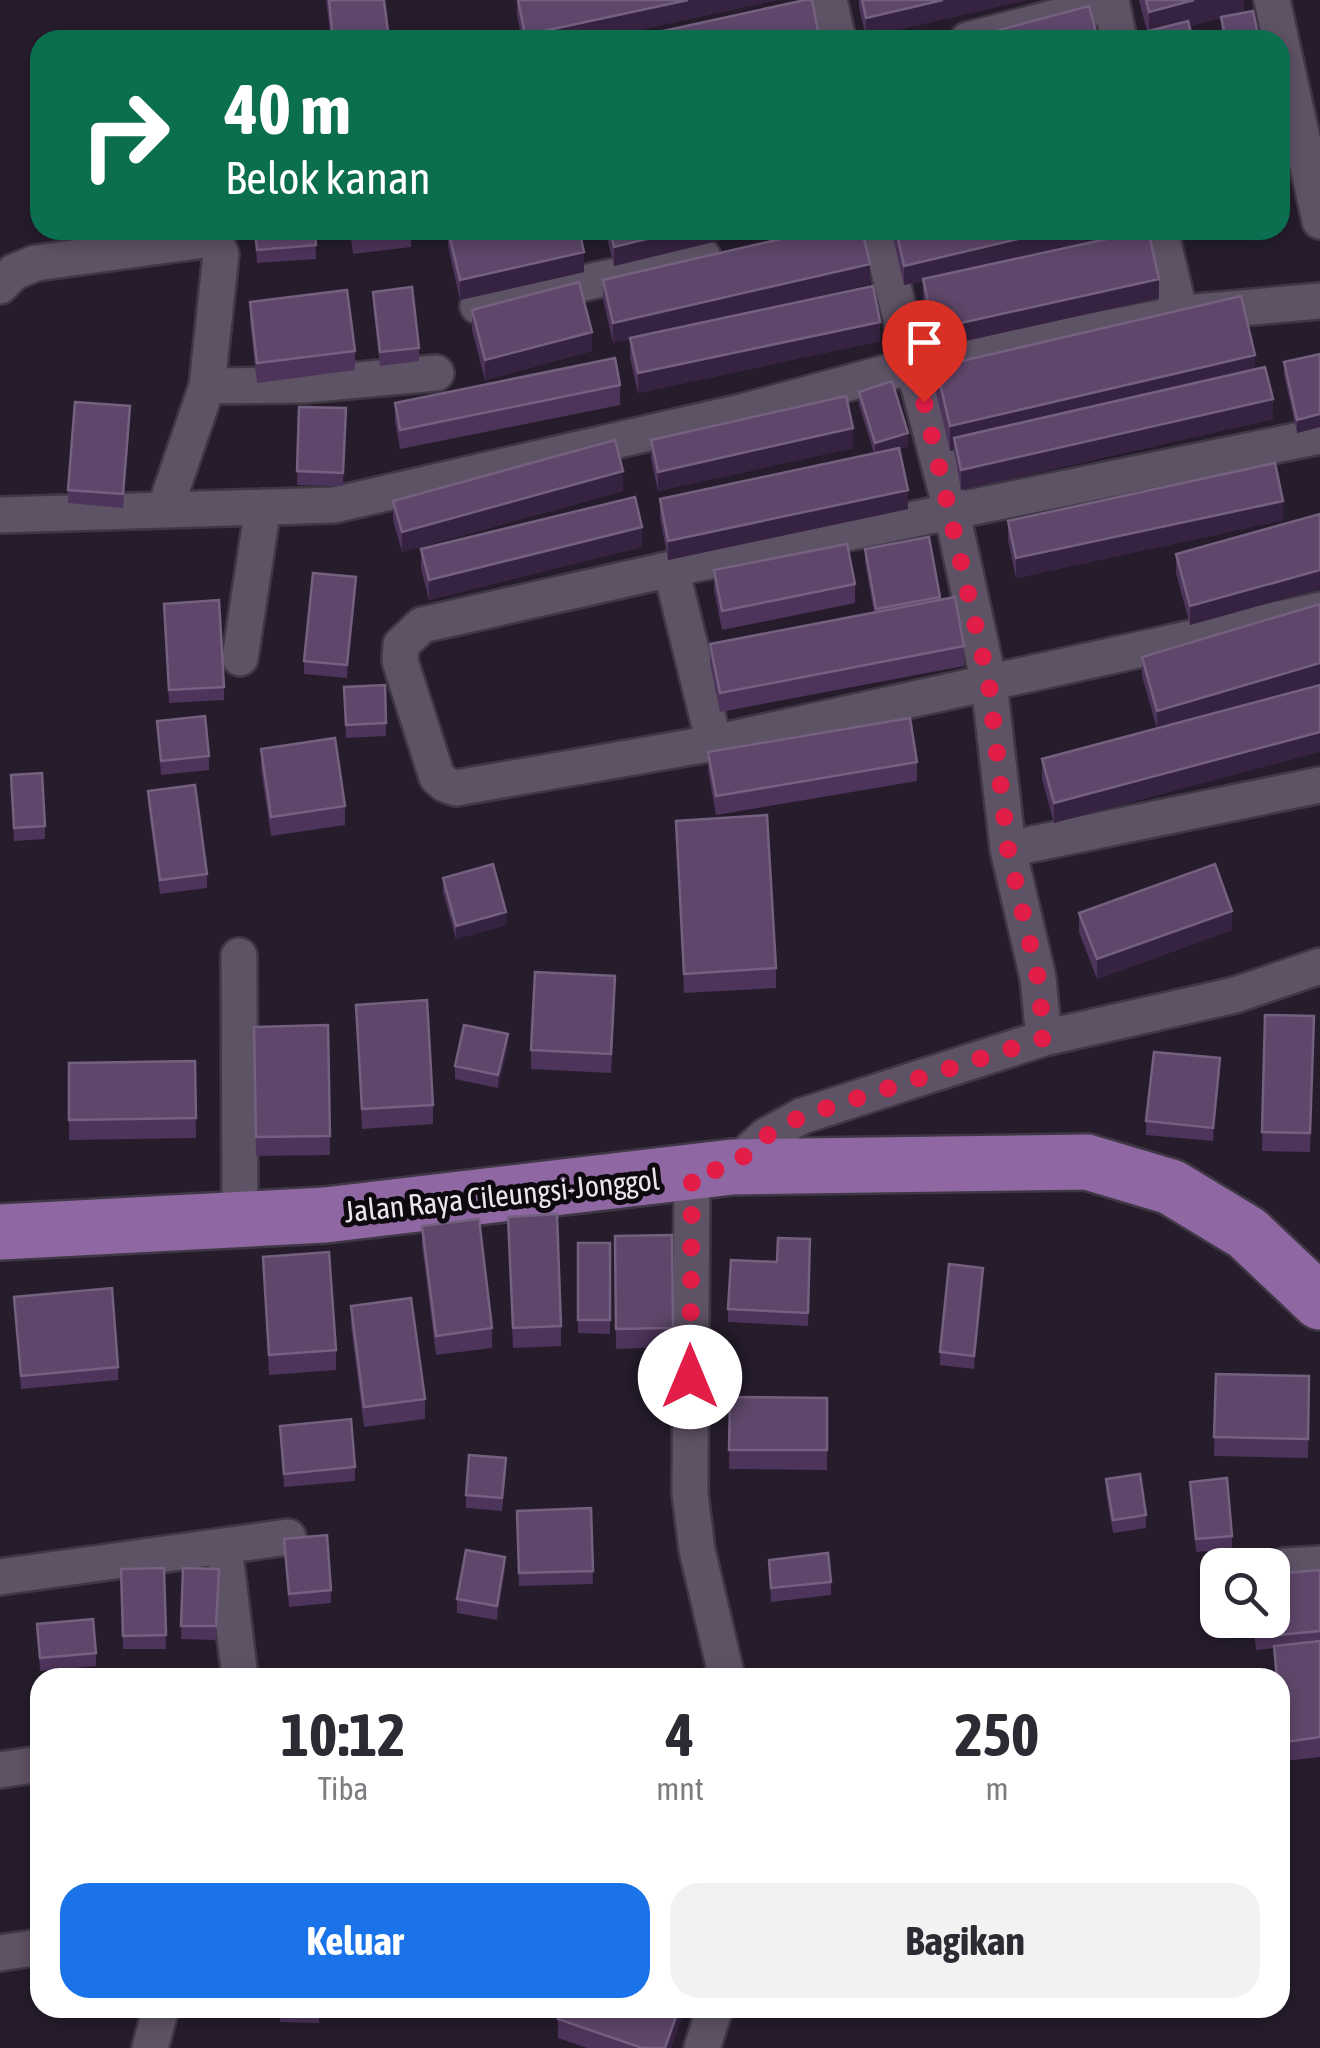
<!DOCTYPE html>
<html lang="id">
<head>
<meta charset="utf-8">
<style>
  :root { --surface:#fff; --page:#f2f2f3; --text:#2b2b33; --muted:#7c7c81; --accent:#1a73e8 }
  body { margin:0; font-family:"Asap Condensed",sans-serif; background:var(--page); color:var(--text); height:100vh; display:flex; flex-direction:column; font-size:38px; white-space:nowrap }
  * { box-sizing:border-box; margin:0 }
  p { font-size:32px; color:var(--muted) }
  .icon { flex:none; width:55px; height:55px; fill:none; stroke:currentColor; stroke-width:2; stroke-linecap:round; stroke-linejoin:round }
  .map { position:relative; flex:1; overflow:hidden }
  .panel { position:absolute; left:30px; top:1668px; width:1260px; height:350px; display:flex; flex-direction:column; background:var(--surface); border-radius:30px; box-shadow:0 5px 15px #0003 }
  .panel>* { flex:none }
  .guide { position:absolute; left:30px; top:30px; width:1260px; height:210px; border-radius:30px; box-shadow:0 5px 15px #0003; background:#0b6e4f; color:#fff; overflow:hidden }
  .fabs { position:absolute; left:1200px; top:1548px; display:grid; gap:20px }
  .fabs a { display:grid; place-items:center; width:90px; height:90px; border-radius:20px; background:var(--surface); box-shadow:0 5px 15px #0003; font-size:50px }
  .pin { position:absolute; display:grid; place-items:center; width:85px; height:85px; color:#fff; margin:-102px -42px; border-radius:50% 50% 50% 0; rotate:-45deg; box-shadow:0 0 10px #0007 }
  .pin .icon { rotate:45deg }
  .me { position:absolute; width:110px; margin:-55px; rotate:0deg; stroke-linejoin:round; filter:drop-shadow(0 0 8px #0008) }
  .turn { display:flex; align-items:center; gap:35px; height:210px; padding:0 30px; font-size:45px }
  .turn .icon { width:130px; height:130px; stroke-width:2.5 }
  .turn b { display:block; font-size:70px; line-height:85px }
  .eta { display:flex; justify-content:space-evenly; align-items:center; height:170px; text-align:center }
  .eta b { font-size:60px; font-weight:700; line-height:70px }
  .action { display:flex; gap:20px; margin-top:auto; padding:20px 30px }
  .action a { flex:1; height:115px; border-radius:30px; background:var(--accent); color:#fff; font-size:40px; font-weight:700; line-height:115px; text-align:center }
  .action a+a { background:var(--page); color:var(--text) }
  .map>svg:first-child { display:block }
</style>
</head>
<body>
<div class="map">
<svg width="1320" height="2048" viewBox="0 0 1320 2048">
  <rect width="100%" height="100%" fill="#261c2c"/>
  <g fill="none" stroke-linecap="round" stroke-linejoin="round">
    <g stroke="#3f3844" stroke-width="40">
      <path id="street" d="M 829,0 L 838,40
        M 1111,0 L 1119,40
        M 1272,0 L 1320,221
        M 968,40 L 1111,3
        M 878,230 L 952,513 L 989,683 L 1008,849 L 1038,978 L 1044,1038
        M 0,286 L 14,272 L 36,263 L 205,240 L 216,244 L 221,254 L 207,386 L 304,385 L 436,373
        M 478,306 L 703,257
        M 1196,312 L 1320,301
        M 1320,436 L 671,569 L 714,743 L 1320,610
        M 165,509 L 207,386
        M 0,515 L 334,505 L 745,411 L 915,365 L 1180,314 L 1160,230
        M 671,569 L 422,625 L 401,645 L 400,661 L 437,777 L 445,784 L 456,788 L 714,743
        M 240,658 L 263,507
        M 1008,849 L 1320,785
        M 239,956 L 240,1220
        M 732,1167 L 766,1136 L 802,1116 L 1044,1038 L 1235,995 L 1320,966
        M 692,1174 L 690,1494 L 697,1550 L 727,1678
        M 224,1546 L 240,1678
        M 1285,1566 L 1320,1564
        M 0,1577 L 288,1537
        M 0,1770 L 40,1764
        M 0,1953 L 40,1947
        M 150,2048 L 161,2008
        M 702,2048 L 715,2008"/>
    </g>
    <g stroke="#3f3844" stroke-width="60">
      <path id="primary" d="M 0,1232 L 325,1215 L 732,1167 L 1087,1162 L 1171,1187 L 1247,1233 L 1320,1302"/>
    </g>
    <use href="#street" stroke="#5e5265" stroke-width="35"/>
    <use href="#primary" stroke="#8f68a3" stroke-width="55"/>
  </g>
  <path fill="#4d345a" d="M 326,0 L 384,0 L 389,40 L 331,40 Z
    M 517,0 L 778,0 L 592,40 L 522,40 L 517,15 Z
    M 859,0 L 1027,0 L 866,37 L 859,7 Z
    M 1139,0 L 1244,0 L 1244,12 L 1226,16 L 1259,40 L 1222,40 L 1221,18 L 1190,26 L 1193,40 L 1145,40 L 1145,32 L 1147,31 Z
    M 255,230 L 315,230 L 316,259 L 257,263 Z
    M 350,230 L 411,230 L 411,247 L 353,254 Z
    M 448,230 L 584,272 L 460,300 L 448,246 Z
    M 605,230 L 763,230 L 614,266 Z
    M 894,230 L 1139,230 L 1032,255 L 1159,298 L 934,348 L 923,298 L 923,281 L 904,285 L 894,242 Z
    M 603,280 L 870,284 L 656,333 L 880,341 L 638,393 L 630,358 L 630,339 L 613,343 L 603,299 Z
    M 373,292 L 419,348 L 419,361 L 380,366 L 373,305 Z
    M 250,302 L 355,351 L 355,370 L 257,383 L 250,322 Z
    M 472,310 L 592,351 L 485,380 L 472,330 Z
    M 1320,354 L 1320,427 L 1297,433 L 1284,375 L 1284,362 Z
    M 936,367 L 1255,370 L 1273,419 L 961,490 L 954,450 L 950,451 L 936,392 Z
    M 620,385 L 620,405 L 400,449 L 395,422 L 395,403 Z
    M 859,392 L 908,446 L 900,449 L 908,509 L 668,560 L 660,518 L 660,499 L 874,453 L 859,405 Z
    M 299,407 L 346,408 L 343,486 L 297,485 Z
    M 130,419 L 123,508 L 68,503 L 68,490 Z
    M 651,440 L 853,448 L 658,491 L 651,459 Z
    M 623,491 L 402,552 L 393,520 L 393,501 Z
    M 1320,514 L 1190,625 L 1176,573 L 1176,554 Z
    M 1283,520 L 1016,578 L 1008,540 L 1008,521 Z
    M 642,547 L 429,600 L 421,569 L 421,549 Z
    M 865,549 L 940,597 L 940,600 L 964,646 L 964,666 L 720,712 L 710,663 L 710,644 L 874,613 L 865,562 Z
    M 714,570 L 855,584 L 855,603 L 722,630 L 714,590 Z
    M 356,590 L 347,678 L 304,674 L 304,661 Z
    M 1320,604 L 1320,683 L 1228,710 L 1054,823 L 1042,779 L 1042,759 L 1157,729 L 1142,676 L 1142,657 Z
    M 164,617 L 224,687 L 224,700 L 169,703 Z
    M 385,685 L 386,736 L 346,738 L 344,687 Z
    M 157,721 L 209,756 L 209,770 L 161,775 Z
    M 261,749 L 345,806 L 345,825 L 271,836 L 261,769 Z
    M 708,752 L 917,762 L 917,781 L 716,815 L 708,771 Z
    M 11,775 L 45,826 L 45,839 L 14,841 Z
    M 148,791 L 207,874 L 207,888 L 160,894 L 148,804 Z
    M 676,821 L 776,968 L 776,988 L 684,993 Z
    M 443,878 L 506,925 L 456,939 L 443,892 Z
    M 1079,913 L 1232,930 L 1097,979 L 1079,932 Z
    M 615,995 L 611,1073 L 531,1069 L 531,1050 Z
    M 356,1005 L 433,1105 L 433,1124 L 362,1129 Z
    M 1265,1015 L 1314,1016 L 1310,1152 L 1262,1151 Z
    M 328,1025 L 330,1155 L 256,1156 L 254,1027 Z
    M 508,1047 L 498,1088 L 455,1079 L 455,1066 Z
    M 195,1061 L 196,1138 L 69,1140 L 69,1063 Z
    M 1220,1072 L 1213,1141 L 1146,1135 L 1146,1121 Z
    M 508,1217 L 561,1326 L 561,1346 L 513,1348 Z
    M 422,1226 L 492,1328 L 492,1348 L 436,1355 L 422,1245 Z
    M 672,1235 L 673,1347 L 616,1349 L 615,1236 Z
    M 810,1239 L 808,1326 L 728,1322 L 728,1309 L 777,1262 Z
    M 578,1243 L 610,1243 L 610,1334 L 578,1333 Z
    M 263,1257 L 336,1350 L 336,1370 L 269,1375 Z
    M 983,1281 L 974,1369 L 940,1365 L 940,1352 Z
    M 14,1297 L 118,1367 L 118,1380 L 21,1389 Z
    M 351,1306 L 425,1399 L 425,1419 L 364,1427 L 351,1326 Z
    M 1216,1374 L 1309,1376 L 1308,1458 L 1214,1456 Z
    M 730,1397 L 827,1398 L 827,1470 L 729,1469 Z
    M 280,1426 L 355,1467 L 355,1481 L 284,1487 Z
    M 506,1472 L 502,1511 L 466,1508 L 466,1495 Z
    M 1106,1479 L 1146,1515 L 1146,1528 L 1113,1533 L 1106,1492 Z
    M 1190,1482 L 1232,1536 L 1232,1549 L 1196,1552 Z
    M 591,1508 L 593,1584 L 519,1586 L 517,1511 Z
    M 284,1539 L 331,1590 L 331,1603 L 289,1607 Z
    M 769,1560 L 831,1582 L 831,1595 L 771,1602 Z
    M 164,1568 L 166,1649 L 123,1649 L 121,1569 Z
    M 183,1568 L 219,1569 L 216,1640 L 181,1639 Z
    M 505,1570 L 497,1620 L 457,1613 L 457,1599 Z
    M 1320,1570 L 1320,1757 L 1285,1761 L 1280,1720 L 1280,1678 L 1275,1678 L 1274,1648 L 1256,1650 L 1253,1620 L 1272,1620 Z
    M 37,1624 L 96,1653 L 96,1666 L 40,1671 Z
    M 280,2008 L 319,2008 L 319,2023 L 280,2022 Z
    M 682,2008 L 682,2017 L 671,2048 L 587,2048 L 558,2038 L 558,2019 Z"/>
  <path fill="#362341" d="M 688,0 L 778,0 L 592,40 L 525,40 L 525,35 Z
    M 943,0 L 1027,0 L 866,37 L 866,18 Z
    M 1194,0 L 1244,0 L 1244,12 L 1149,37 L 1149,12 Z
    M 818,31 L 818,40 L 776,40 Z
    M 1288,187 L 1288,206 L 1280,208 L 1280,189 Z
    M 683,230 L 763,230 L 614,266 L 614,247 Z
    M 1056,230 L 1139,230 L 904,285 L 904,266 Z
    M 584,252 L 584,272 L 460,300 L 460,280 Z
    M 870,264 L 870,284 L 613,343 L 613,323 Z
    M 1159,279 L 1159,298 L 934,348 L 934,329 Z
    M 880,322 L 880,341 L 638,393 L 638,373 Z
    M 592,332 L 592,351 L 485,380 L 485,360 Z
    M 1255,355 L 1255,380 L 954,438 L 954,450 L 950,451 L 950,426 Z
    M 1273,399 L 1273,419 L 961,490 L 961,470 Z
    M 1320,414 L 1320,427 L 1297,433 L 1297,420 Z
    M 853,428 L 853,448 L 658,491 L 658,472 Z
    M 908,433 L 908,446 L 875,456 L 875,443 Z
    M 623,471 L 623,491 L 402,552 L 402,532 Z
    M 908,490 L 908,509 L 668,560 L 668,541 Z
    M 1283,501 L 1283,520 L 1016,578 L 1016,558 Z
    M 642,527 L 642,547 L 429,600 L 429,580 Z
    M 1320,570 L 1320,589 L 1190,625 L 1190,606 Z
    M 356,577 L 356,590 L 347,678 L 347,665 Z
    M 1320,663 L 1320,683 L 1157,730 L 1157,711 Z
    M 1320,732 L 1320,752 L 1054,823 L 1054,803 Z
    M 1232,911 L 1232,930 L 1097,979 L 1097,959 Z
    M 506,912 L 506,925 L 456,939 L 456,926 Z
    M 508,1034 L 508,1047 L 498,1088 L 498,1075 Z
    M 1220,1058 L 1220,1072 L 1213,1141 L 1213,1128 Z
    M 983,1268 L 983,1281 L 974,1369 L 974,1356 Z
    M 505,1557 L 505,1570 L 497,1620 L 497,1606 Z
    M 679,2008 L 682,2008 L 682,2017 L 671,2048 L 665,2048 Z"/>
  <path fill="#5e476a" stroke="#74607f" stroke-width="2.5" d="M 329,0 L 384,0 L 389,40 L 333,40 Z
    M 518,0 L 688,0 L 525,35 Z
    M 805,0 L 812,0 L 818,31 L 776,40 L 622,40 Z
    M 862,0 L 943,0 L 866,18 Z
    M 1146,0 L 1194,0 L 1149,12 Z
    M 1089,6 L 1098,40 L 962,40 Z
    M 1253,11 L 1259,40 L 1226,40 L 1221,17 Z
    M 1188,21 L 1193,40 L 1147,40 L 1145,32 Z
    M 1280,149 L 1288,187 L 1280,189 Z
    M 255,230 L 315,230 L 316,245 L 257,250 Z
    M 353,230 L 391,230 L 353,235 Z
    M 448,230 L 579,230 L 584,252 L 460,280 Z
    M 610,230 L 683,230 L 614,247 Z
    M 819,230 L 862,230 L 870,264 L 613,323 L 603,280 Z
    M 896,230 L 1056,230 L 904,266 Z
    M 1148,230 L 1159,279 L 934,329 L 923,279 Z
    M 579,282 L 592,332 L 485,360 L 472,310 Z
    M 873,286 L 880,322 L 638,373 L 630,338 Z
    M 412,287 L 419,348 L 380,352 L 373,292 Z
    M 347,290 L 355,351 L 257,363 L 250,302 Z
    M 1241,296 L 1255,355 L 950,426 L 936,367 Z
    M 1320,354 L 1320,414 L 1297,420 L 1284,362 Z
    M 615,358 L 620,385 L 400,430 L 395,403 Z
    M 1265,367 L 1273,399 L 961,470 L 954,438 Z
    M 892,381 L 908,433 L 875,443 L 859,392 Z
    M 846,396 L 853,428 L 658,472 L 651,440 Z
    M 75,402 L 130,406 L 123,494 L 68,490 Z
    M 299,407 L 346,408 L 343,473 L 297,471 Z
    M 615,440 L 623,471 L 402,532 L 393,501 Z
    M 899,448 L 908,490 L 668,541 L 660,499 Z
    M 1275,463 L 1283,501 L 1016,558 L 1008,521 Z
    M 635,497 L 642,527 L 429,580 L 421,549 Z
    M 1320,514 L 1320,570 L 1190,606 L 1176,554 Z
    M 929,537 L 940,597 L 876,609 L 865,549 Z
    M 847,544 L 855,584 L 722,611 L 714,570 Z
    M 313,573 L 356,577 L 347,665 L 304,661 Z
    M 955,597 L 964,646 L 720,693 L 710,644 Z
    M 219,600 L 224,687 L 169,690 L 164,604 Z
    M 1320,604 L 1320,663 L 1157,711 L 1142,657 Z
    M 385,685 L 386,723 L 346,725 L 344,687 Z
    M 1320,685 L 1320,732 L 1054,803 L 1042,759 Z
    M 205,716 L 209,756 L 161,761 L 157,721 Z
    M 910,718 L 917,762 L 716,796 L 708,752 Z
    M 335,738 L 345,806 L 271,817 L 261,749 Z
    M 42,773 L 45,826 L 14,828 L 11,775 Z
    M 195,785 L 207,874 L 160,880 L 148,791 Z
    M 767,815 L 776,968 L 684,974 L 676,821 Z
    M 493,864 L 506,912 L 456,926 L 443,878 Z
    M 1215,864 L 1232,911 L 1097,959 L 1079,913 Z
    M 535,972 L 615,976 L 611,1054 L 531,1050 Z
    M 427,1000 L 433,1105 L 362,1109 L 356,1005 Z
    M 1265,1015 L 1314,1016 L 1310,1133 L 1262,1132 Z
    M 328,1025 L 330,1136 L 256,1137 L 254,1027 Z
    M 464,1025 L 508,1034 L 498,1075 L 455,1066 Z
    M 1154,1052 L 1220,1058 L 1213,1128 L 1146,1121 Z
    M 195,1061 L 196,1118 L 69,1120 L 69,1063 Z
    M 557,1214 L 561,1326 L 513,1328 L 508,1217 Z
    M 479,1219 L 492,1328 L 436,1336 L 422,1226 Z
    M 672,1235 L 673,1328 L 616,1329 L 615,1236 Z
    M 778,1238 L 810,1239 L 808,1313 L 728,1309 L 731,1260 L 777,1262 Z
    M 578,1243 L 610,1243 L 610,1320 L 578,1320 Z
    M 329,1252 L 336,1350 L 269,1355 L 263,1257 Z
    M 949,1264 L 983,1268 L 974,1356 L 940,1352 Z
    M 112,1288 L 118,1367 L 21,1376 L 14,1297 Z
    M 411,1298 L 425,1399 L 364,1407 L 351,1306 Z
    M 1216,1374 L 1309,1376 L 1308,1439 L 1214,1437 Z
    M 730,1397 L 827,1398 L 827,1450 L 729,1450 Z
    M 351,1419 L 355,1467 L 284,1474 L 280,1426 Z
    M 469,1455 L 506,1458 L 502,1498 L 466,1495 Z
    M 1140,1474 L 1146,1515 L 1113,1520 L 1106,1479 Z
    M 1227,1478 L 1232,1536 L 1196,1539 L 1190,1482 Z
    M 591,1508 L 593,1571 L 519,1573 L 517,1511 Z
    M 327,1535 L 331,1590 L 289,1594 L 284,1539 Z
    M 466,1550 L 505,1557 L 497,1606 L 457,1599 Z
    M 828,1553 L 831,1582 L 771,1588 L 769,1560 Z
    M 164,1568 L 166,1635 L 123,1636 L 121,1569 Z
    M 183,1568 L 219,1569 L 216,1626 L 181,1626 Z
    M 1320,1570 L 1320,1631 L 1256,1637 L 1254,1620 L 1272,1620 L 1272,1574 Z
    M 93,1619 L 96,1653 L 40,1658 L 37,1624 Z
    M 1320,1641 L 1320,1737 L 1285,1742 L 1280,1701 L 1280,1678 L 1277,1678 L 1274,1646 Z
    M 280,2008 L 319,2008 L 319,2009 L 280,2009 Z
    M 562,2008 L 679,2008 L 665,2048 L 642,2048 L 558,2019 Z"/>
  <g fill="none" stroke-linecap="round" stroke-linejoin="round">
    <path stroke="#e11d48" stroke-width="18" stroke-dasharray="0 32.4" d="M 690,1377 L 692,1174 L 732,1167 L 766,1136 L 802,1116 L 1044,1038 L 1038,978 L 1008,849 L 989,684 L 924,402"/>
  </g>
  <g text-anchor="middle" stroke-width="10" stroke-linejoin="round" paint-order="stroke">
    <g font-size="30" fill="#ebe5ef" stroke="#0d090f">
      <text transform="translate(502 1196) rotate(-6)" y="10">Jalan Raya Cileungsi-Jonggol</text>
    </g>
  </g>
</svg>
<div class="fabs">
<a><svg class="icon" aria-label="search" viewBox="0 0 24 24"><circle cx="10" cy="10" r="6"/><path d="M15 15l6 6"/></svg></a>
</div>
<div class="pin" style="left:924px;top:402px;background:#d93025"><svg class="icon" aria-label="arrive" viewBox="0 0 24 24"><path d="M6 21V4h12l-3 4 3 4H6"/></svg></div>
<svg class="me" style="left:690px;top:1377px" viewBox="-20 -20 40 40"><circle r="19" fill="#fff"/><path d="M0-13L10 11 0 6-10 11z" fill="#e11d48"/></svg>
<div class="guide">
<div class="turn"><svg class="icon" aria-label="right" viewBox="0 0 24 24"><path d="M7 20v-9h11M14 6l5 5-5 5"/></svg><div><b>40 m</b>Belok kanan</div></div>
</div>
<section class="panel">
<div class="eta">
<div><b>10:12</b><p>Tiba</p></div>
<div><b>4</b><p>mnt</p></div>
<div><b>250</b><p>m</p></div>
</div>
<div class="action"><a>Keluar</a><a>Bagikan</a></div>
</section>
</div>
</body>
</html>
